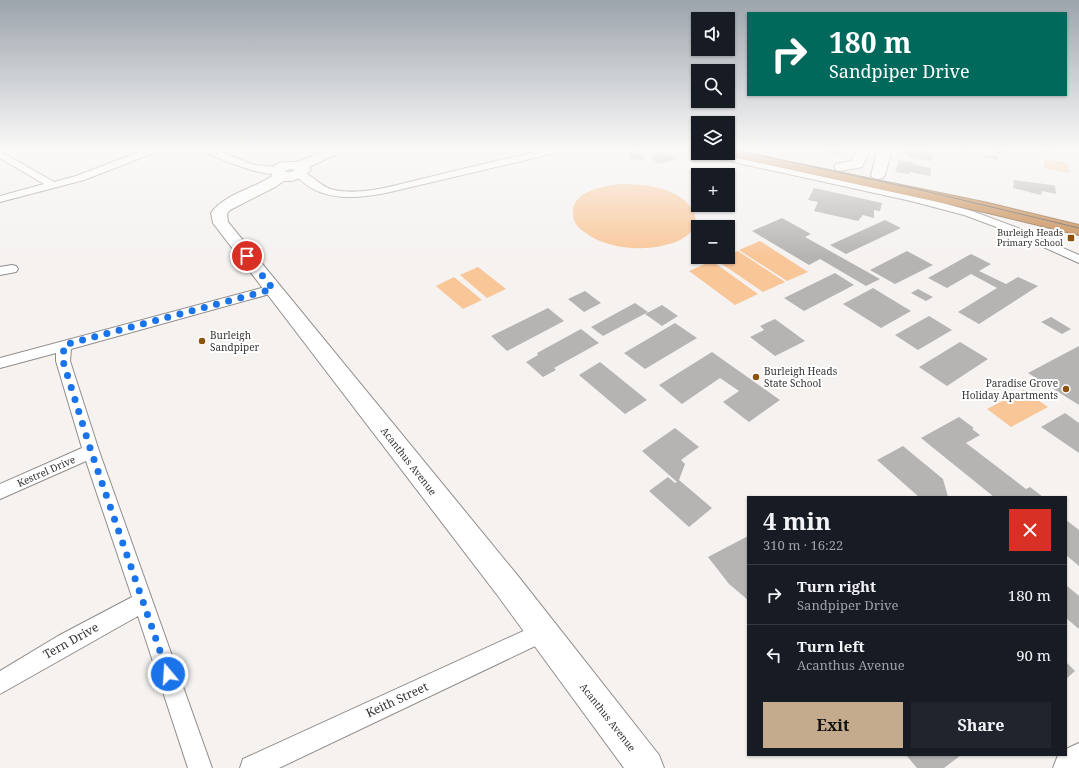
<!DOCTYPE html>
<html lang="en">
<head>
<meta charset="utf-8">
<style>
  :root { --surface:#171b24; --page:#20242c; --text:#f1f3f6; --muted:#9ea1a6; --line:#363941; --accent:#c4ab8e }
  body { margin:0; font-family:"Noto Serif",serif; background:var(--page); color:var(--text); height:100vh; display:flex; flex-direction:column; font-size:15px; white-space:nowrap }
  * { box-sizing:border-box; margin:0 }
  p { font-size:13px; color:var(--muted) }
  .icon { flex:none; width:22px; height:22px; fill:none; stroke:currentColor; stroke-width:2; stroke-linecap:round; stroke-linejoin:round }
  .map { position:relative; flex:1; overflow:hidden }
  .sheet { position:absolute; left:747px; top:496px; width:320px; height:260px; display:flex; flex-direction:column; background:var(--surface); border-radius:0px; box-shadow:0 1px 3px #0004 }
  .sheet>* { flex:none }
  .banner { position:absolute; left:747px; top:12px; width:320px; height:84px; border-radius:0px; box-shadow:0 1px 3px #0004; background:#00695c; color:#fff; overflow:hidden }
  .fabs { position:absolute; left:691px; top:12px; display:grid; gap:8px }
  .fabs a { display:grid; place-items:center; width:44px; height:44px; border-radius:0px; background:var(--surface); box-shadow:0 1px 3px #0004; font-size:20px }
  .pin { position:absolute; display:grid; place-items:center; width:34px; height:34px; color:#fff; margin:-17px; border:2px solid #fff; border-radius:50%; box-shadow:0 1px 4px #0007 }
  .me { position:absolute; width:44px; margin:-22px; rotate:342deg; stroke-linejoin:round; filter:drop-shadow(0 0 3px #0008) }
  .turn { display:flex; align-items:center; gap:14px; height:84px; padding:0 16px; font-size:18px }
  .turn .icon { width:52px; height:52px; stroke-width:2.5 }
  .turn b { display:block; font-size:28px; line-height:34px }
  .round { display:grid; place-items:center; flex:none; width:42px; height:42px; border-radius:0px; background:var(--page) }
  .overview { display:flex; align-items:center; justify-content:space-between; height:68px; padding:0 16px }
  h1 { font-size:24px; font-weight:700; line-height:30px }
  .cta { display:flex; gap:8px; margin-top:auto; padding:8px 16px }
  .cta a { flex:1; height:46px; border-radius:0px; background:var(--accent); color:#111; font-size:16px; font-weight:700; line-height:46px; text-align:center }
  .cta a+a { background:var(--page); color:var(--text) }
  ul { padding:0; list-style:none }
  li { display:flex; align-items:center; gap:12px; height:60px; padding:0 16px; border-top:1px solid var(--line) }
  li div { flex:1 }
  li b { display:block; font-size:15px }
  li em { font-style:normal }
  .map>svg:first-child { display:block }
</style>
</head>
<body>
<div class="map">
<svg width="1079" height="768" viewBox="0 0 1079 768">
  <rect width="100%" height="100%" fill="#f5f2f0"/>
  <path fill="#f9c698" d="M 1044,159 L 1068,163 L 1069,173 L 1044,168 Z
    M 620,184 C 644,184 678,187 692,209 C 696,215 697,222 693,229 C 687,238 675,243 665,245 C 640,252 604,248 583,231 C 577,227 573,221 573,214 C 571,191 604,186 620,184 Z
    M 760,241 L 808,272 L 787,281 L 739,250 Z
    M 738,251 L 785,282 L 763,292 L 716,260 L 728,257 L 728,255 Z
    M 712,261 L 758,294 L 735,305 L 689,271 Z
    M 478,267 L 506,289 L 487,298 L 460,275 Z
    M 454,277 L 482,300 L 463,309 L 436,286 Z
    M 1023,390 L 1048,407 L 1011,427 L 987,409 Z"/>
  <path fill="#b6b4b2" d="M 625,149 L 638,149 L 645,158 L 643,158 L 644,160 L 631,159 Z
    M 815,149 L 842,149 L 840,155 L 820,151 Z
    M 902,149 L 933,150 L 931,161 L 906,156 L 906,154 L 901,153 Z
    M 956,149 L 968,149 L 967,154 L 955,151 Z
    M 991,149 L 1007,149 L 1012,153 L 996,153 Z
    M 1037,149 L 1052,149 L 1056,152 L 1041,152 Z
    M 661,152 L 665,155 L 669,154 L 677,159 L 658,164 L 651,158 L 655,157 L 651,154 Z
    M 983,154 L 998,156 L 998,160 L 983,157 Z
    M 899,160 L 912,162 L 912,164 L 931,168 L 930,176 L 910,172 L 909,174 L 895,172 Z
    M 1014,180 L 1052,185 L 1055,186 L 1056,194 L 1042,191 L 1041,195 L 1013,188 Z
    M 814,188 L 882,203 L 880,211 L 874,210 L 874,218 L 863,215 L 858,221 L 814,211 L 818,202 L 808,200 Z
    M 782,218 L 811,234 L 805,237 L 880,279 L 866,286 L 820,259 L 809,265 L 752,231 Z
    M 885,220 L 901,228 L 846,254 L 830,245 Z
    M 907,251 L 933,265 L 895,284 L 870,270 Z
    M 971,254 L 991,264 L 979,271 L 1006,284 L 1018,277 L 1038,286 L 979,324 L 958,312 L 997,288 L 971,274 L 947,288 L 928,278 Z
    M 835,273 L 854,285 L 804,311 L 784,298 Z
    M 873,288 L 911,311 L 881,328 L 843,304 Z
    M 918,289 L 933,297 L 926,301 L 911,293 Z
    M 585,291 L 601,303 L 584,312 L 568,299 Z
    M 635,303 L 648,312 L 603,336 L 591,327 Z
    M 662,305 L 678,316 L 662,326 L 645,314 Z
    M 548,308 L 564,321 L 507,351 L 491,336 Z
    M 929,316 L 952,330 L 918,350 L 895,335 Z
    M 1051,317 L 1071,329 L 1062,334 L 1041,322 Z
    M 775,319 L 805,341 L 775,356 L 750,337 L 764,330 L 760,326 Z
    M 675,323 L 697,338 L 645,369 L 624,353 Z
    M 581,329 L 599,343 L 554,368 L 556,370 L 543,377 L 526,362 L 538,355 L 537,353 Z
    M 960,342 L 988,359 L 947,386 L 919,367 Z
    M 1079,346 L 1079,405 L 1028,373 Z
    M 712,352 L 780,400 L 749,422 L 723,402 L 739,391 L 720,378 L 682,404 L 659,385 Z
    M 600,362 L 647,400 L 625,414 L 579,375 Z
    M 1065,413 L 1079,423 L 1079,453 L 1041,427 Z
    M 959,417 L 974,428 L 972,429 L 980,435 L 966,443 L 1026,489 L 1030,487 L 1043,497 L 994,497 L 921,438 Z
    M 675,428 L 699,447 L 681,460 L 685,464 L 679,480 L 712,508 L 689,527 L 649,491 L 668,477 L 675,483 L 677,482 L 642,451 Z
    M 903,446 L 943,479 L 948,497 L 919,497 L 877,460 Z
    M 1066,520 L 1079,530 L 1079,566 L 1066,555 Z
    M 748,536 L 748,600 L 729,584 L 708,557 Z
    M 1066,585 L 1079,596 L 1079,629 L 1066,618 Z
    M 1066,662 L 1075,671 L 1066,679 Z
    M 906,755 L 961,755 L 944,768 L 917,768 Z"/>
  <g fill="none" stroke-linecap="round" stroke-linejoin="round">
    <g stroke="#908d8b" stroke-width="2">
      <path id="street" d="M 147,149 L 161,149 L 159,151 L 84,180 L 0,202 L 0,196 L 44,184 L 0,158 L 0,151 L 54,182 L 76,176 Z
        M 201,149 L 214,149 L 254,165 L 278,167 L 283,170 C 271,183 217,157 203,151 Z
        M 548,149 L 565,149 L 560,152 L 390,192 C 358,199 318,203 295,174 L 300,171 C 312,174 320,187 334,190 C 365,196 399,184 430,177 C 469,167 509,158 548,149 Z
        M 684,149 L 698,149 L 698,153 L 719,153 L 913,195 L 972,211 L 1018,228 L 1079,255 L 1079,263 L 1010,232 L 964,215 L 911,201 L 706,156 L 701,153 L 698,154 L 686,151 Z
        M 12,265 L 16,266 L 18,269 L 16,272 L 0,275 L 0,267 Z
        M 273,285 L 277,286 L 279,289 L 277,292 L 71,349 L 70,361 L 99,451 L 212,768 L 188,768 L 138,616 L 0,694 L 0,671 L 58,636 L 132,597 L 86,461 L 0,499 L 0,484 L 82,448 L 56,361 L 56,353 L 0,368 L 0,358 Z
        M 543,622 L 550,625 L 553,632 L 550,639 L 279,768 L 240,768 L 243,759 Z"/>
    </g>
    <g stroke="#908d8b" stroke-width="2">
      <path id="secondary" d="M 325,149 L 343,149 L 341,152 L 309,167 L 311,170 L 303,177 L 292,181 L 284,181 L 275,187 L 230,210 L 227,214 L 228,222 L 518,576 L 659,755 L 664,768 L 624,768 L 498,596 L 213,223 L 211,213 C 224,194 253,189 272,176 L 271,170 C 279,158 289,164 299,161 C 308,159 317,153 325,149 ZM 290,169 L 295,170 L 291,172 L 285,172 Z
        M 857,149 L 871,149 L 862,167 L 841,171 L 836,170 L 834,167 L 836,164 L 851,161 Z
        M 878,149 L 892,149 L 885,175 L 883,178 L 878,179 L 873,178 L 871,175 Z
        M 1079,743 L 1079,768 L 1053,768 L 1058,755 L 1066,755 L 1066,749 Z"/>
    </g>
    <g stroke="#936b44" stroke-width="2">
      <path id="highway" d="M 728,149 L 988,203 L 1079,225 L 1079,235 L 988,213 L 723,155 L 722,153 L 728,153 Z"/>
    </g>
    <use href="#street" fill="#fff" fill-rule="evenodd"/>
    <use href="#secondary" fill="#fff" fill-rule="evenodd"/>
    <use href="#highway" fill="#c4874c" fill-rule="evenodd"/>
    <path stroke="#5d5b5a" stroke-width="1" d="M 731,149 L 925,191 L 1079,228"/>
  </g>
  <linearGradient id="sky" x2="0" y2="1"><stop stop-color="#9ca4ac"/><stop offset="0.58" stop-color="#faf9f8"/><stop offset="1" stop-color="#faf9f8" stop-opacity="0"/></linearGradient>
  <rect width="1079" height="257" fill="url(#sky)"/>
  <g fill="none" stroke-linecap="round" stroke-linejoin="round">
    <path stroke="#1a73e8" stroke-width="7" stroke-dasharray="0 12.6" d="M 168,674 L 91,451 L 63,361 L 64,345 L 273,289 L 247,256"/>
  </g>
  <g fill="#8d530e" stroke="#fff" stroke-width="1.5">
    <rect x="1067" y="234" width="8" height="8" rx="2"/>
    <circle cx="202" cy="341" r="4"/>
    <circle cx="756" cy="377" r="4"/>
    <circle cx="1066" cy="389" r="4"/>
  </g>
  <g text-anchor="middle" stroke-width="4" stroke-linejoin="round" paint-order="stroke">
    <g font-size="9" fill="#373635" stroke="#fff" text-anchor="end">
      <text x="1063" y="236">Burleigh Heads<tspan x="1063" dy="10">Primary School</tspan></text>
    </g>
    <g font-size="10" fill="#373635" stroke="#fff" text-anchor="start">
      <text x="210" y="339">Burleigh<tspan x="210" dy="12">Sandpiper</tspan></text>
      <text x="764" y="375">Burleigh Heads<tspan x="764" dy="12">State School</tspan></text>
      <text x="1058" y="387" text-anchor="end">Paradise Grove<tspan x="1058" dy="12">Holiday Apartments</tspan></text>
    </g>
    <g font-size="10" fill="#373635" stroke="#fff">
      <text transform="translate(409 461) rotate(52)" y="4">Acanthus Avenue</text>
      <text transform="translate(46 471) rotate(-24)" y="4">Kestrel Drive</text>
      <text transform="translate(608 717) rotate(52)" y="4">Acanthus Avenue</text>
    </g>
    <g font-size="12" fill="#373635" stroke="#fff">
      <text transform="translate(71 641) rotate(-29)" y="4">Tern Drive</text>
      <text transform="translate(397 700) rotate(-25)" y="4">Keith Street</text>
    </g>
  </g>
</svg>
<div class="fabs">
<a><svg class="icon" aria-label="sound" viewBox="0 0 24 24"><path d="M4 9h4l5-4v14l-5-4H4zM17 9q2 3 0 6"/></svg></a>
<a><svg class="icon" aria-label="search" viewBox="0 0 24 24"><circle cx="10" cy="10" r="6"/><path d="M15 15l6 6"/></svg></a>
<a><svg class="icon" aria-label="layers" viewBox="0 0 24 24"><path d="M12 4l9 5-9 5-9-5zM3 14l9 5 9-5"/></svg></a>
<a>+</a>
<a>−</a>
</div>
<div class="pin" style="left:247px;top:256px;background:#d93025"><svg class="icon" aria-label="arrive" viewBox="0 0 24 24"><path d="M6 21V4h12l-3 4 3 4H6"/></svg></div>
<svg class="me" style="left:168px;top:674px" viewBox="-20 -20 40 40"><circle r="17" fill="#1a73e8" stroke="#fff" stroke-width="3"/><path d="M0-11L8 9 0 5-8 9z" fill="#fff"/></svg>
<div class="banner">
<div class="turn"><svg class="icon" aria-label="right" viewBox="0 0 24 24"><path d="M7 20v-9h11M14 6l5 5-5 5"/></svg><div><b>180 m</b>Sandpiper Drive</div></div>
</div>
<section class="sheet">
<div class="overview"><div><h1>4 min</h1><p>310 m · 16:22</p></div><a class="round" style="background:#d93025;color:#fff"><svg class="icon" aria-label="close" viewBox="0 0 24 24"><path d="M6 6l12 12M18 6L6 18"/></svg></a></div>
<ul>
<li><svg class="icon" aria-label="right" viewBox="0 0 24 24"><path d="M7 20v-9h11M14 6l5 5-5 5"/></svg><div><b>Turn right</b><p>Sandpiper Drive</p></div><em>180 m</em></li>
<li><svg class="icon" aria-label="left" viewBox="0 0 24 24"><path d="M17 20v-9H6M10 6l-5 5 5 5"/></svg><div><b>Turn left</b><p>Acanthus Avenue</p></div><em>90 m</em></li>
</ul>
<div class="cta"><a>Exit</a><a>Share</a></div>
</section>
</div>
</body>
</html>
